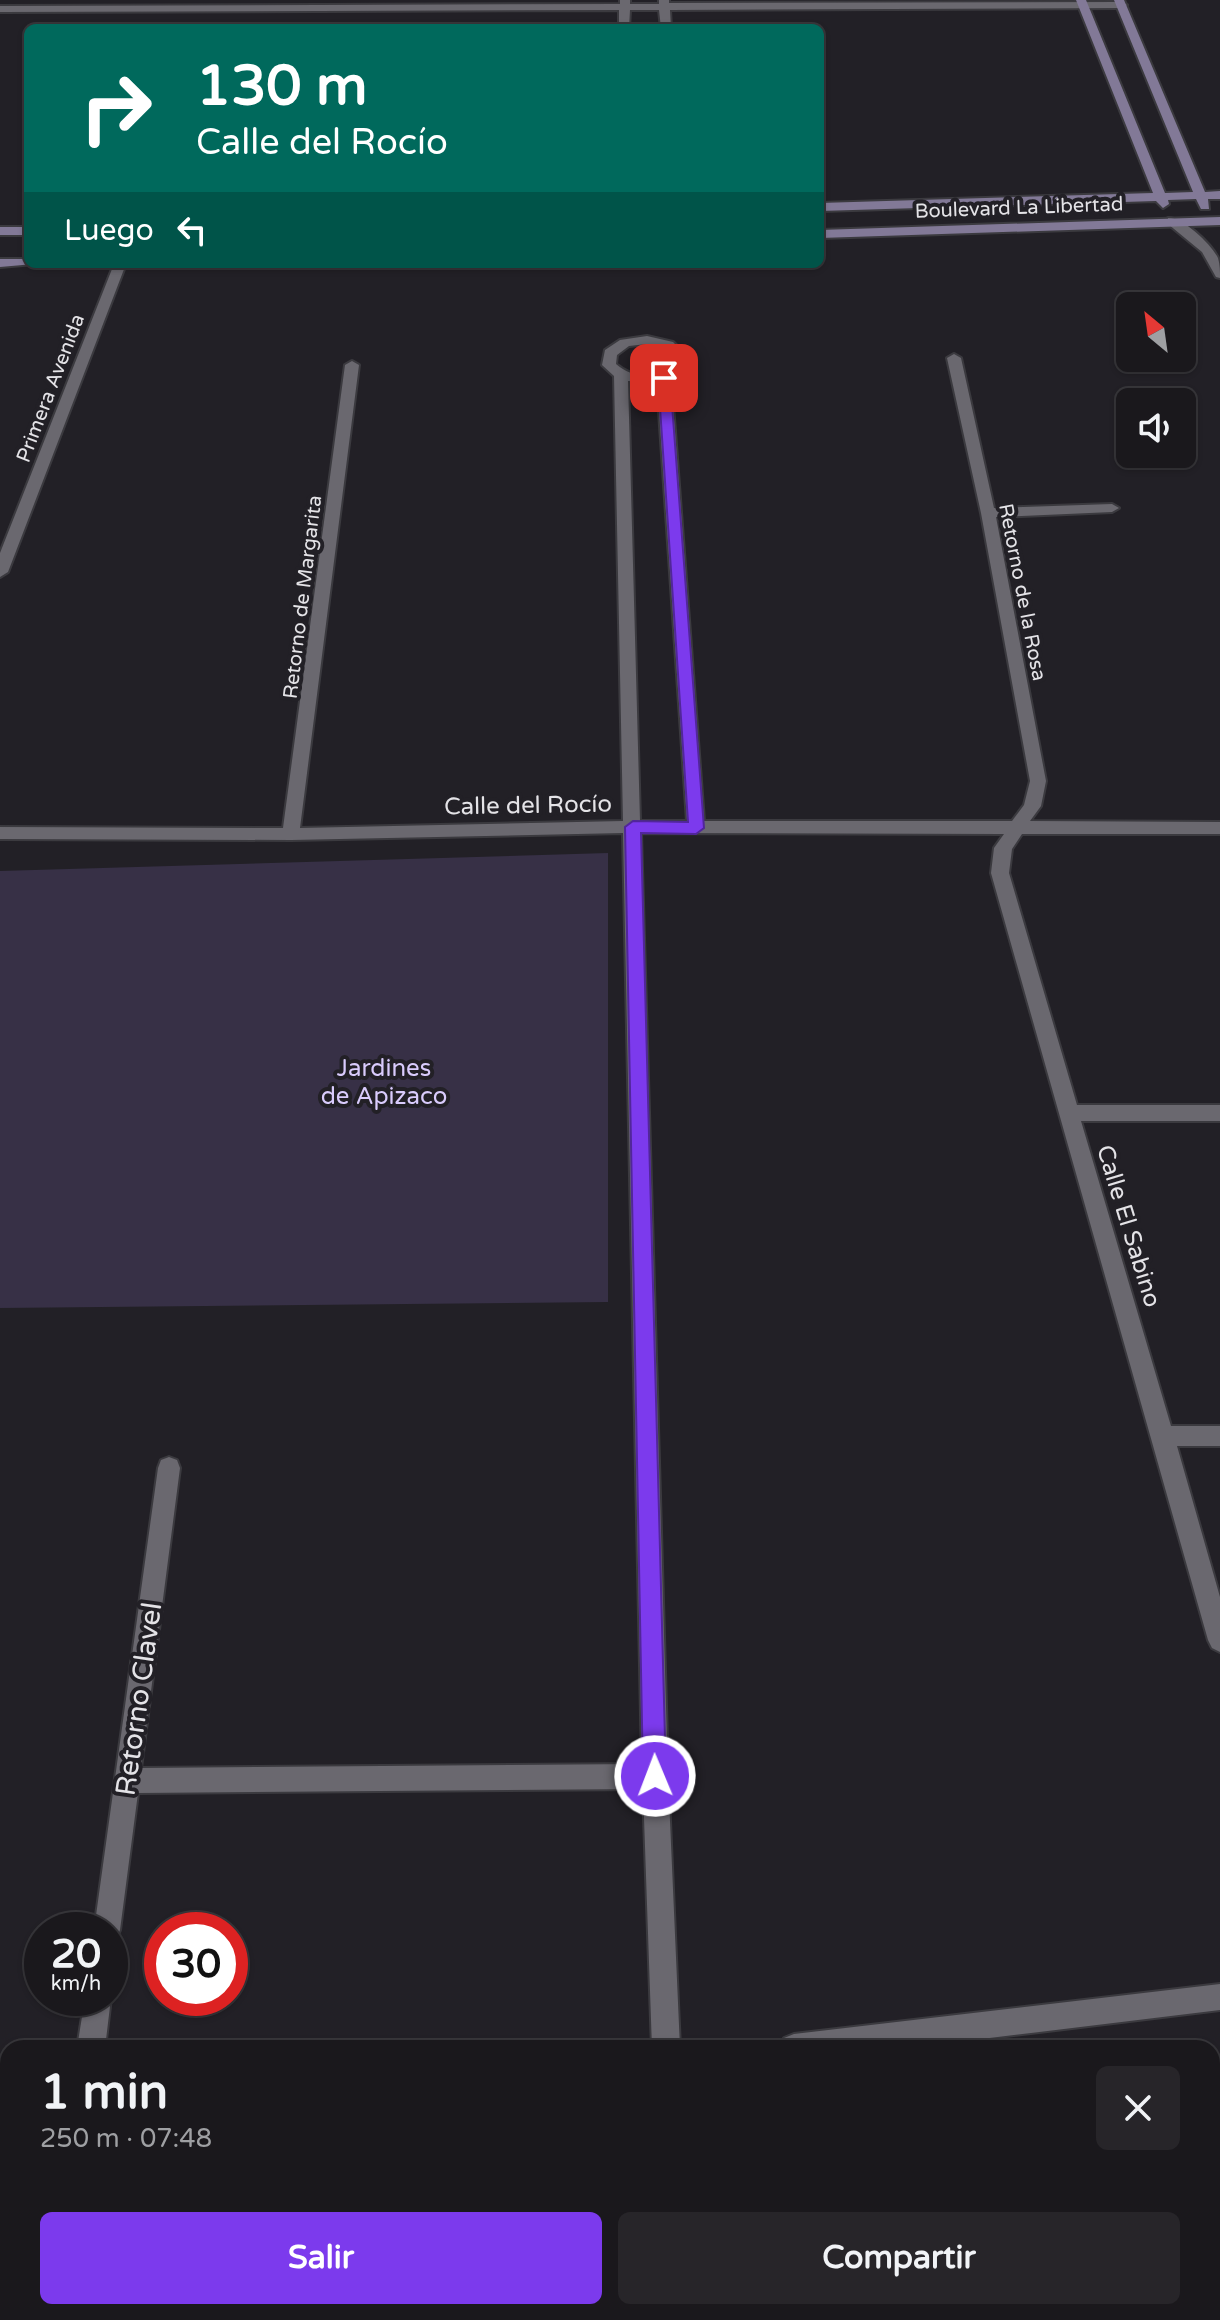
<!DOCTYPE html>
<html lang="es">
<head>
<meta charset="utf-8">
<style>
  :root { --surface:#1a181c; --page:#272529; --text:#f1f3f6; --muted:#9fa0a3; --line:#38373b; --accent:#7c3aed }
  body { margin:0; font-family:"Varela Round",sans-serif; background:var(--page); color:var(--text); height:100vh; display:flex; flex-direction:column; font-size:30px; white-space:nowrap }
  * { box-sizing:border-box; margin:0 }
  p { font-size:26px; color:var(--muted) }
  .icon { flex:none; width:44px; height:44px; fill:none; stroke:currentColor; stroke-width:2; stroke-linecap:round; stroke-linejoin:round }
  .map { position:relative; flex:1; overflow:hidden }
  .side { position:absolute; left:0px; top:2040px; width:1220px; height:280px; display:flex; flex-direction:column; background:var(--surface); border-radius:24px 24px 0 0; box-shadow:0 2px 6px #0004,0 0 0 2px var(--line) }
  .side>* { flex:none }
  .guide { position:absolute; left:24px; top:24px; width:800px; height:244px; border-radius:12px; box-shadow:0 2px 6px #0004,0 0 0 2px var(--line); background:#00695c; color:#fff; overflow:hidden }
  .needle { width:52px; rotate:331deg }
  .tools { position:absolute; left:1116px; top:292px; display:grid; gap:16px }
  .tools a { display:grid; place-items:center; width:80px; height:80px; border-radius:12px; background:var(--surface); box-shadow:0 2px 6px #0004,0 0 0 2px var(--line); font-size:40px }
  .speed { position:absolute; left:24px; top:1912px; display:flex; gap:16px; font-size:40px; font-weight:700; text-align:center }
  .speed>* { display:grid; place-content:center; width:104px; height:104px; border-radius:50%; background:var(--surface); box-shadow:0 2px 6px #0004,0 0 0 2px var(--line); line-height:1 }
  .speed small { font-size:20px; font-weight:400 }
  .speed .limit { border:12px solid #d22; background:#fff; color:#111 }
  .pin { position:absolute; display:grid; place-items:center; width:68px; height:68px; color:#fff; margin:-34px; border-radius:16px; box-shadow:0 4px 12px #0006 }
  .me { position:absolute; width:88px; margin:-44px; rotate:359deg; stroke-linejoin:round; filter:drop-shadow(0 0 6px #0008) }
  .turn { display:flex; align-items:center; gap:28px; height:168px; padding:0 40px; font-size:36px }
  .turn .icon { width:104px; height:104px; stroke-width:2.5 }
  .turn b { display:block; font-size:56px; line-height:68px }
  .then { display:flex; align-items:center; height:76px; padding:0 40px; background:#0003; gap:16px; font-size:30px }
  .round { display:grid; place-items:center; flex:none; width:84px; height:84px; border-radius:12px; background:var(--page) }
  .head { display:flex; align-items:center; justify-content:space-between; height:136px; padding:0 40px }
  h1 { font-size:48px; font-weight:800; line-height:60px }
  .button { display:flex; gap:16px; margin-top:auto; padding:16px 40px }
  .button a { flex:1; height:92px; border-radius:12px; background:var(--accent); color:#fff; font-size:32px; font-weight:800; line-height:92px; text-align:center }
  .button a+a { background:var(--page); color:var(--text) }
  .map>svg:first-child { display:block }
</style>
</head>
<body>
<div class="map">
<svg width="1220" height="2320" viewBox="0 0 1220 2320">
  <rect width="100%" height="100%" fill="#222026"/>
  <path fill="#373046" d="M 608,853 L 608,1302 L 0,1308 L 0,871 Z"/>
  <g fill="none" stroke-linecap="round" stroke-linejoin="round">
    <g stroke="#3b3a3f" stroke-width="4">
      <path id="street" d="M 620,0 L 630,0 L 630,4 L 659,4 L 659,0 L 669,0 L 669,3 L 1122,2 L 1127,5 L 1122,8 L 670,10 L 671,28 L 661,28 L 659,10 L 630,10 L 629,28 L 619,28 L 619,10 L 0,12 L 0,6 L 620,4 Z
        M 1168,218 C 1183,217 1211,244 1218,258 C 1220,265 1220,271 1220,278 L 1216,277 L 1202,252 L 1168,224 Z
        M 114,264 L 126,264 L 8,572 L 0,577 L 0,553 Z
        M 647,336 L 673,342 L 687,356 L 684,371 L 671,378 L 704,821 L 1012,821 L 1024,805 L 1030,781 L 981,513 L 947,358 L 954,354 L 961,358 L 994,508 L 1112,504 L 1119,508 L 1112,512 L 996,517 L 1046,781 L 1041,806 L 1030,821 L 1220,822 L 1220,834 L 1022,834 L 1012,849 L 1009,873 L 1077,1105 L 1220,1105 L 1220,1121 L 1081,1121 L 1171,1426 L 1220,1426 L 1220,1446 L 1177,1446 L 1220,1597 L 1220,1652 L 1212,1648 L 1208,1640 L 991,873 L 994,848 L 1004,834 L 641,833 L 668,1776 L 680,2048 L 652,2048 L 643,1789 L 138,1793 L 120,1930 L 116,1939 L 110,1942 L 110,1930 L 94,1930 L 158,1468 L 161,1460 L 169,1457 L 177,1460 L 180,1468 L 141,1768 L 642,1764 L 623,833 L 291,840 L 0,839 L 0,827 L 283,828 L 345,365 L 352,361 L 359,365 L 300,828 L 623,821 L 614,376 L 602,365 L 605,350 L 620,340 ZM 647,344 L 663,348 L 673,357 L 672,366 C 652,378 634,379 616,364 L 617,355 L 629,346 ZM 628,381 L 657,382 L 687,821 L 640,821 Z
        M 1220,1984 L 1220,2010 L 908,2048 L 780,2048 L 784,2038 L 794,2034 Z
        M 110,1994 L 111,1998 L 105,2048 L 77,2048 L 85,1998 L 110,1998 Z
        M 653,2312 L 683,2312 L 683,2320 L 653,2320 Z
        M 787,2312 L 817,2312 L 817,2320 L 787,2320 Z"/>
    </g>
    <g stroke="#3b3a3f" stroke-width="4">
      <path id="secondary" d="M 1076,0 L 1086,0 L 1165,193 L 1193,192 L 1114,0 L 1124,0 L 1205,192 L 1220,191 L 1220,199 L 1208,199 L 1209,209 L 1201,209 L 1196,199 L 1168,200 L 1169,204 L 1163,208 L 1156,201 L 820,211 L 820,203 L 1153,193 Z
        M 1220,217 L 1220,225 L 820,238 L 820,230 Z
        M 0,227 L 28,227 L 28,235 L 0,235 Z
        M 0,259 L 28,259 L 28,264 L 34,264 L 0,267 Z"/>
    </g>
    <use href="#street" fill="#6a686f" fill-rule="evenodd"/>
    <use href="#secondary" fill="#827997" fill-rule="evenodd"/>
  </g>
  <path fill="#7c3aed" stroke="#51269a" stroke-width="2" d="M 664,375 L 670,378 L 704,828 L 696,834 L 641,833 L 666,1776 L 663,1784 L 655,1788 L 647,1784 L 643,1776 L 625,827 L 633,821 L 688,822 L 658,378 Z"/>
  <g text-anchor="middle" stroke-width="8" stroke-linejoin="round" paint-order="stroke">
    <g font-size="20" fill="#e4e3e7" stroke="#222026">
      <text transform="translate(1019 207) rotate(-2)" y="7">Boulevard La Libertad</text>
      <text transform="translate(50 388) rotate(-69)" y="7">Primera Avenida</text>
      <text transform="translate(1023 592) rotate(79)" y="7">Retorno de la Rosa</text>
      <text transform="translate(302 597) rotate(-83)" y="7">Retorno de Margarita</text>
    </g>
    <g font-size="24" fill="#e4e3e7" stroke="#222026">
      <text transform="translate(528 805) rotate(-1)" y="8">Calle del Rocío</text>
      <text transform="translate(1129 1226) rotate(73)" y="8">Calle El Sabino</text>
    </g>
    <g font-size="24" fill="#d9cbfc" stroke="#222026">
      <text x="384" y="1076">Jardines<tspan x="384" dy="28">de Apizaco</tspan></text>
    </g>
    <g font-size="28" fill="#e4e3e7" stroke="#222026">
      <text transform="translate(138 1699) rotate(-82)" y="10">Retorno Clavel</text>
    </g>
  </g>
</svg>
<div class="tools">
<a><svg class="needle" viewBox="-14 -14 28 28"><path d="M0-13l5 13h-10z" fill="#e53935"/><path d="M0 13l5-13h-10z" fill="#9fa0a3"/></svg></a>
<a><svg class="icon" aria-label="sound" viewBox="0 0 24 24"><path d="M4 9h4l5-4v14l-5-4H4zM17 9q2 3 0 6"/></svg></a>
</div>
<div class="speed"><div>20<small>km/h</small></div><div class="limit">30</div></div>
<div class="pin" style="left:664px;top:378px;background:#d93025"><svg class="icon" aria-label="arrive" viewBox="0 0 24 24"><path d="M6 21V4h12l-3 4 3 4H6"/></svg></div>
<svg class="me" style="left:655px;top:1776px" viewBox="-20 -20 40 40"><circle r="17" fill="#7c3aed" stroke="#fff" stroke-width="3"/><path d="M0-11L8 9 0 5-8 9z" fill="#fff"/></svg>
<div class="guide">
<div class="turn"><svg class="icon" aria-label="right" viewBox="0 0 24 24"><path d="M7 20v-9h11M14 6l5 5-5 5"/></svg><div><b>130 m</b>Calle del Rocío</div></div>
<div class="then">Luego<svg class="icon" aria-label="left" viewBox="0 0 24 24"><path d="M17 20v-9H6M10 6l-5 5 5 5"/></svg></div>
</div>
<section class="side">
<div class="head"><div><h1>1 min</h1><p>250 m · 07:48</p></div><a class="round"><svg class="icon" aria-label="close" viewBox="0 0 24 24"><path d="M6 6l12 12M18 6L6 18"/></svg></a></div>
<div class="button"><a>Salir</a><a>Compartir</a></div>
</section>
</div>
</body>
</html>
